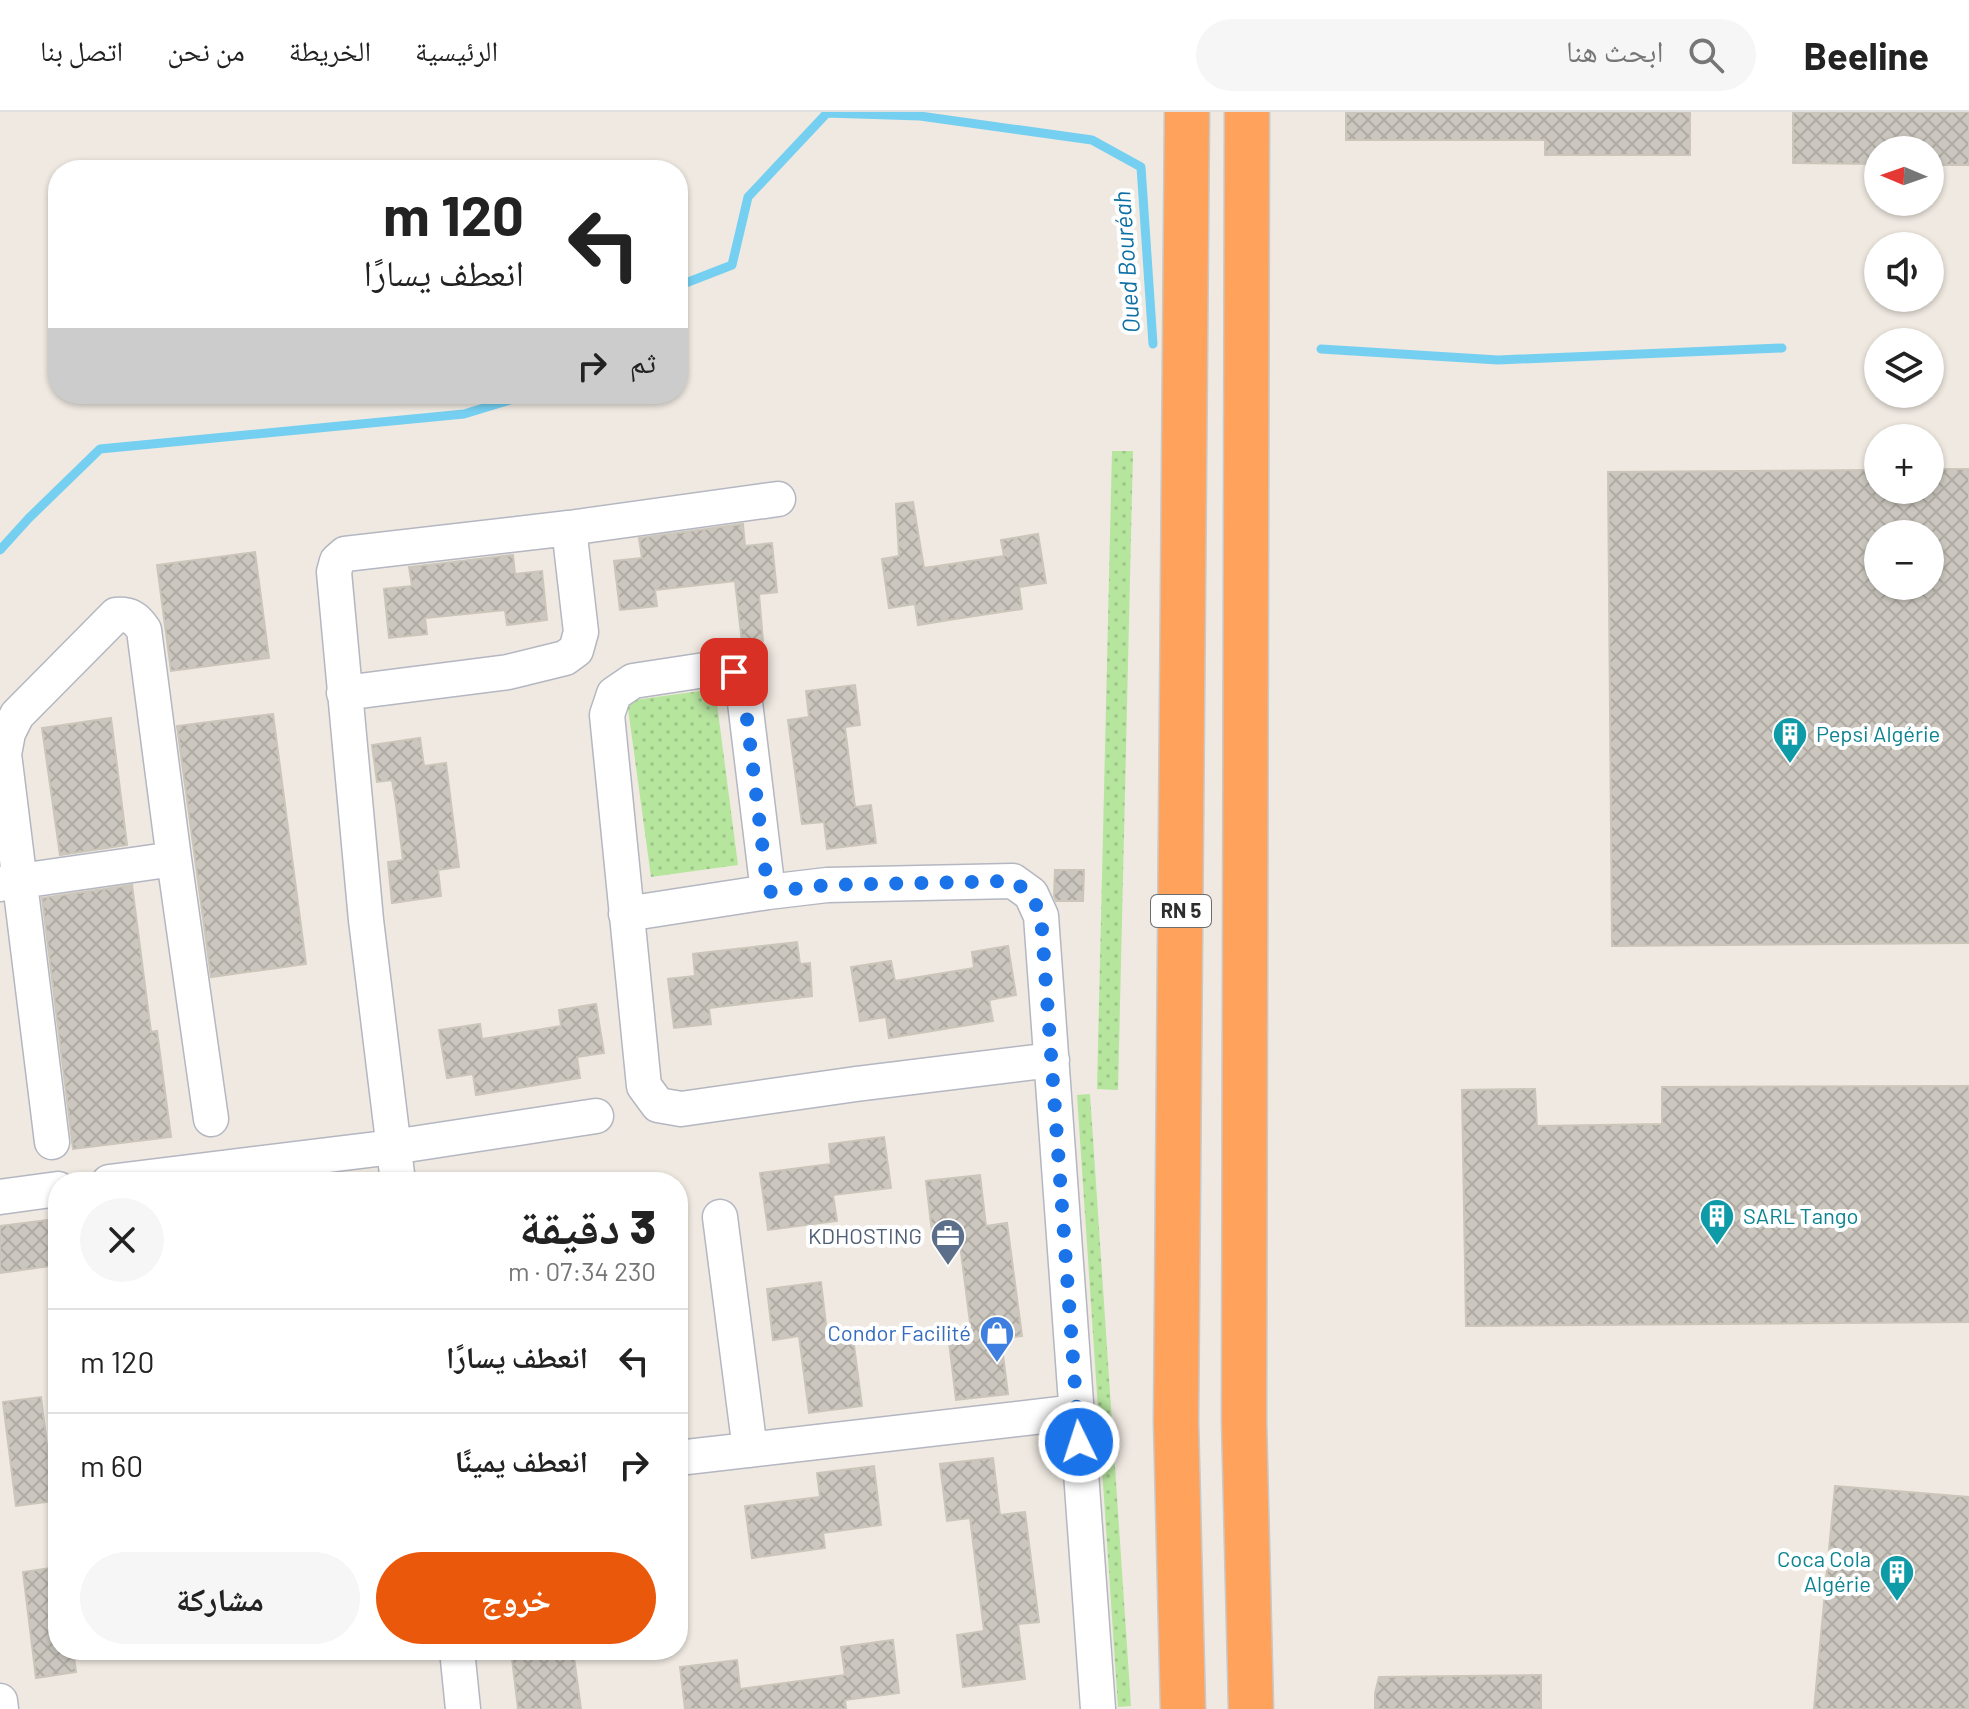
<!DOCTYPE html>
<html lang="ar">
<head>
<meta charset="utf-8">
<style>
  :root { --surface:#fff; --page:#f6f6f6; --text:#222; --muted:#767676; --line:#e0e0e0; --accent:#ea580c }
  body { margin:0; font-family:Barlow,"Noto Naskh Arabic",sans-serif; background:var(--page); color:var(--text); direction:rtl; height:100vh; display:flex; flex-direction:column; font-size:30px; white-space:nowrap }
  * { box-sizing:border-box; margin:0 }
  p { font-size:26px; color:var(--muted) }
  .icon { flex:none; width:44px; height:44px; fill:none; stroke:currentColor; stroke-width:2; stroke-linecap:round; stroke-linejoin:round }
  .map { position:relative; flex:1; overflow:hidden; direction:ltr }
  .side { position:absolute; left:48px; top:1060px; width:640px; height:488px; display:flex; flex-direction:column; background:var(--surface); border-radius:32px; box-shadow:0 2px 6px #0004; direction:rtl }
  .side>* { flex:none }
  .hud { position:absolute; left:48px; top:48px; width:640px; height:244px; border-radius:32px; box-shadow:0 2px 6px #0004; direction:rtl; background:#fff; color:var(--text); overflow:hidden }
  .needle { width:52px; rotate:272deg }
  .buttons { position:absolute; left:1864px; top:24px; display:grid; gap:16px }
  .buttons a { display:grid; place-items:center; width:80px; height:80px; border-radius:50%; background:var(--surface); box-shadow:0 2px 6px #0004; font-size:40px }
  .pin { position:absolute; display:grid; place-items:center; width:68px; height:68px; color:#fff; margin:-34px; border-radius:16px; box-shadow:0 4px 12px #0006 }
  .me { position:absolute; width:88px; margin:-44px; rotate:356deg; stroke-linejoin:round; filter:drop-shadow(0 0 6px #0008) }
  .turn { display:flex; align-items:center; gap:28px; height:168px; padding:0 32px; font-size:36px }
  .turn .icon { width:104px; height:104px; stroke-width:2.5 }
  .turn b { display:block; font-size:56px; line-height:68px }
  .then { display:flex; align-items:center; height:76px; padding:0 32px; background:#0003; gap:16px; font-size:30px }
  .round { display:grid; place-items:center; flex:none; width:84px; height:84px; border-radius:42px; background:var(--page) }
  .overview { display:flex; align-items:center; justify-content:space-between; height:136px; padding:0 32px }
  h1 { font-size:48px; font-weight:800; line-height:60px }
  .button { display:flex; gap:16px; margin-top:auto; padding:16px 32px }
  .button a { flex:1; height:92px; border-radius:48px; background:var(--accent); color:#fff; font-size:32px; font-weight:800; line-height:92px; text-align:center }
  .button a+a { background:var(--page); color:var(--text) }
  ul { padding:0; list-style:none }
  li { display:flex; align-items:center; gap:24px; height:104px; padding:0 32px; border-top:2px solid var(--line) }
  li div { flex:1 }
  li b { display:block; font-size:30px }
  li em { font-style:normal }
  header { display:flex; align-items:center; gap:48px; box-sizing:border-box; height:112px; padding:0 40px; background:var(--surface); border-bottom:2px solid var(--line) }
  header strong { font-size:38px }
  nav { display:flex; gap:44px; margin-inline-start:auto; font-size:28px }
  .search { width:560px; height:72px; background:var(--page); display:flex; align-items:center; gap:20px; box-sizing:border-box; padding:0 28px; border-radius:44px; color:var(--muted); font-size:30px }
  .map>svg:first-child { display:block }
</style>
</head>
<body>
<header>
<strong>Beeline</strong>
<div class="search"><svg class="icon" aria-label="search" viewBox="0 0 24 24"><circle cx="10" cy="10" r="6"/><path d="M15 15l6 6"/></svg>ابحث هنا</div>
<nav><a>الرئيسية</a><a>الخريطة</a><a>من نحن</a><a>اتصل بنا</a></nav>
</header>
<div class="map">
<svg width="1969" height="1597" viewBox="0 0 1969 1597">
  <defs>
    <pattern id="grass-dots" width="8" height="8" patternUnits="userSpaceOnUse" patternTransform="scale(2)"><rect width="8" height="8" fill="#b6e59e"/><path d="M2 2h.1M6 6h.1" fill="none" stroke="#9dc588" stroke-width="1.8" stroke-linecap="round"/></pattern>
    <pattern id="building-cross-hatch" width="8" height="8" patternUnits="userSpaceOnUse" patternTransform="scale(2)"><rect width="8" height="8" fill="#cbc7bf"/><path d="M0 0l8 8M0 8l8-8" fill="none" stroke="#afaba4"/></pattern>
  </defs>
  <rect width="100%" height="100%" fill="#efe9e1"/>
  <path fill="url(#grass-dots)" d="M 1112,339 L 1133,339 L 1118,978 L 1097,977 Z
    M 715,577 L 738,753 L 651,765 L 627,589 Z
    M 1090,982 L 1131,1594 L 1118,1595 L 1077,983 Z"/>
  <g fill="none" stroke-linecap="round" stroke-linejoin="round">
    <path stroke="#75cff0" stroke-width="9" d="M 678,174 L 732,153 L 748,85 L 827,1 L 920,4 L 1092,28 L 1141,55 L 1153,232
      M 1321,237 L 1498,248 L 1782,236
      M 0,438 L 29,406 L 100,337 L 464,302 L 530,282"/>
  </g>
  <path fill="url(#building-cross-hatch)" stroke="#cbc5ba" stroke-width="2" fill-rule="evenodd" d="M 1346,0 L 1690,0 L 1690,43 L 1545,43 L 1545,28 L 1346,28 Z
    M 1793,0 L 1969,0 L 1969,53 L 1930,53 L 1930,38 L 1878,38 L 1878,52 L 1793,51 Z
    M 1930,357 L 1969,357 L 1969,831 L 1612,834 L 1608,360 L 1878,358 L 1878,378 L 1930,378 ZM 1878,422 L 1930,422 L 1930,474 L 1878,474 Z
    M 913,390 L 924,456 L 1004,444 L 1001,428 L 1038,422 L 1046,471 L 1019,475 L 1022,497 L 955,507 L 918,513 L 915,492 L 889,496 L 882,447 L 899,444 L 896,392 Z
    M 743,412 L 745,434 L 772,431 L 777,480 L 759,482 L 763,529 L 742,531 L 735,469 L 655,478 L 657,494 L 620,498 L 614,449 L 642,446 L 639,426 Z
    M 255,440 L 269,546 L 171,559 L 157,453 Z
    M 513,443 L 515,462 L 542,459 L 547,508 L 507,513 L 505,498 L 425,506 L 427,522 L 389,526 L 384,477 L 412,474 L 409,455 Z
    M 855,573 L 860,613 L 845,615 L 855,695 L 871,693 L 876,731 L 827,737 L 824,710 L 802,712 L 788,608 L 809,605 L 806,579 Z
    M 273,602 L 306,852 L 211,865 L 177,614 Z
    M 111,606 L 127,733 L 60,743 L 42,616 Z
    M 420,626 L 424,654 L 446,651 L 459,755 L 438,758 L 441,784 L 392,791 L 388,750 L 403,748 L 396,692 L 392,668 L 377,670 L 372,633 Z
    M 1055,758 L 1084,758 L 1083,789 L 1056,789 L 1054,784 Z
    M 132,773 L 151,920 L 157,919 L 171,1025 L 73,1037 L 42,786 Z
    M 797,830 L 800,852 L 810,851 L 812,884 L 709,896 L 711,912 L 674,916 L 668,867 L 695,864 L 693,842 Z
    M 1008,834 L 1016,883 L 989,888 L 993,909 L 889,926 L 886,905 L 860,909 L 851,855 L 891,849 L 895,869 L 974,856 L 972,840 Z
    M 596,892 L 604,941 L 577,945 L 580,966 L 476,983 L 473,962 L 447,966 L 439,918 L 480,912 L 482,927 L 561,914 L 559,898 Z
    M 1969,974 L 1969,1210 L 1466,1214 L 1462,978 L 1535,977 L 1537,1014 L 1662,1012 L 1662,975 Z
    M 884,1025 L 891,1076 L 833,1083 L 837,1109 L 768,1118 L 760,1061 L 831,1052 L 829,1032 Z
    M 980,1063 L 986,1114 L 1007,1111 L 1022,1224 L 1001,1227 L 1008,1282 L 956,1288 L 949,1230 L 972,1226 L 958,1117 L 932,1120 L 926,1069 Z
    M 55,1107 L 58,1125 L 58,1153 L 0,1161 L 0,1114 Z
    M 821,1170 L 827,1221 L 852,1218 L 862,1294 L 809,1301 L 799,1224 L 773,1228 L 767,1177 Z
    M 41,1285 L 54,1389 L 16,1394 L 3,1290 Z
    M 993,1346 L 1000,1403 L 1025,1400 L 1039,1510 L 1018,1512 L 1025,1567 L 963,1575 L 957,1523 L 984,1519 L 970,1406 L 947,1409 L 940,1352 Z
    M 874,1354 L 881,1413 L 823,1421 L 825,1436 L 752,1446 L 745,1394 L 820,1385 L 817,1361 Z
    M 1835,1374 L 1969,1385 L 1969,1597 L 1814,1597 Z
    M 58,1455 L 58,1538 L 73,1538 L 76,1560 L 36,1566 L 23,1460 Z
    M 893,1528 L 899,1581 L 845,1588 L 846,1597 L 685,1597 L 680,1555 L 737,1548 L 740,1577 L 845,1563 L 841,1535 Z
    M 511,1538 L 573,1538 L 581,1597 L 518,1597 Z
    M 1541,1563 L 1541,1597 L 1375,1597 L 1375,1581 L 1379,1565 Z"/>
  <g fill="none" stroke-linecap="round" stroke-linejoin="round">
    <g stroke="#b4b7c1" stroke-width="37">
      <path id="street" d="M 344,581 L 508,560 L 565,546 L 576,538 L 581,520 L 569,416
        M 0,772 L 174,747
        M 768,780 L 827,773 L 1013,769 L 1031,782 L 1041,804 L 1098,1597
        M 626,802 L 768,780 L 743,574 L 734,560 L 718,556 L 633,569 L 614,582 L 607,603 L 644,974 L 658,993 L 681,997 L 856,972 L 1052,948
        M 52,1030 L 4,642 L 8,621 L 17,603 L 116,503 C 130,502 136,506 144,518 L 174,747 L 211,1007
        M 109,1070 L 393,1035 L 596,1004
        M 398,1070 L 366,808 L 334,460 L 337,449 L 345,442 L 569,416 L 778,387
        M 0,1085 L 58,1077
        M 720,1105 L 750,1338
        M 678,1346 L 1077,1300
        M 457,1538 L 463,1597
        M 0,1589 L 1,1597"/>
    </g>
    <g stroke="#c9c9c9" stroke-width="47">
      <path id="highway" d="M 1247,0 L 1244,1308 L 1251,1597
        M 1183,1597 L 1176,1309 L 1187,0"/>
    </g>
    <use href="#street" stroke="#fff" stroke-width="34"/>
    <use href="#highway" stroke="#ffa35c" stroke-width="44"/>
  </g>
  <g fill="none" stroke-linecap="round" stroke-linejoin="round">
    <path stroke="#1a73e8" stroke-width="14" stroke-dasharray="0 25.2" d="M 734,560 L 743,574 L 768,780 L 827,773 L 1013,769 L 1031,782 L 1041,804 L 1079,1330"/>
  </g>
  <defs>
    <g id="building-pin" transform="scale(1.8)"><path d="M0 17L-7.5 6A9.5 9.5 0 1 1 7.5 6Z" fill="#0f9aa8" stroke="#fff"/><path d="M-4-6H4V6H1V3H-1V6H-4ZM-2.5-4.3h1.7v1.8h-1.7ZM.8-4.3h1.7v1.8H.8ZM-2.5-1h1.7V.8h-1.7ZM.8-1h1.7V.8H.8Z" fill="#fff"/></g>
    <g id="office-pin" transform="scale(1.8)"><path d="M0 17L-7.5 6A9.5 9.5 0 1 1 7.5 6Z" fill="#5c6f8a" stroke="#fff"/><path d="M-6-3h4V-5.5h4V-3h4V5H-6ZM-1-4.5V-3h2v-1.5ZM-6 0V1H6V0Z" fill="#fff"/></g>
    <g id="shop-pin" transform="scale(1.8)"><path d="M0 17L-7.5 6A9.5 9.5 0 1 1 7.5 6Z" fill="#3f7fe0" stroke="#fff"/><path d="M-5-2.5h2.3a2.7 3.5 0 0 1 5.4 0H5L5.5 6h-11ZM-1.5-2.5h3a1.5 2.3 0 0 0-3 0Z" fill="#fff"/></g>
  </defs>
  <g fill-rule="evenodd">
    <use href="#building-pin" x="1790" y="622"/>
    <use href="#building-pin" x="1717" y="1104"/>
    <use href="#office-pin" x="948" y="1124"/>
    <use href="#shop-pin" x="997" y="1221"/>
    <use href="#building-pin" x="1897" y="1460"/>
  </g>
  <g text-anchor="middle" stroke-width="8" stroke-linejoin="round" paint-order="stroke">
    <rect fill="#fff" stroke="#6d6d6d" stroke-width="2" x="1151" y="783" width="60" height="32" rx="6"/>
    <g font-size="20" font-weight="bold" fill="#2e2e2e">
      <text x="1181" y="806">RN 5</text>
    </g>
    <g font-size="22" fill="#0d838f" stroke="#fff" text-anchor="start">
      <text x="1816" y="630">Pepsi Algérie</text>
      <text x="1743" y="1112">SARL Tango</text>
      <text x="1871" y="1455" text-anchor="end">Coca Cola<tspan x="1871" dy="25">Algérie</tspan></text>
    </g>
    <g font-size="22" fill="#4e5e75" stroke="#fff" text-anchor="end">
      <text x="922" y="1132">KDHOSTING</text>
    </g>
    <g font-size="22" fill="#366cbe" stroke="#fff" text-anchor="end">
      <text x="971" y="1229">Condor Facilité</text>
    </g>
    <g font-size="24" font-style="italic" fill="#0d6fa3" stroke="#fff">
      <text transform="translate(1127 150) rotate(-94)" y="8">Oued Bouréah</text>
    </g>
  </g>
</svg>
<div class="buttons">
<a><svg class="needle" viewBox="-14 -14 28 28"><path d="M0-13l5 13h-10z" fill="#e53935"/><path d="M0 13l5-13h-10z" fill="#767676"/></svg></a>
<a><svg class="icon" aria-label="sound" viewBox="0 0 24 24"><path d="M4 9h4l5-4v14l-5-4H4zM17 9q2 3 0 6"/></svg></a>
<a><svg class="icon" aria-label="layers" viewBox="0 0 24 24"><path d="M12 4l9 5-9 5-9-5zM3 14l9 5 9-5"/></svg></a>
<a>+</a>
<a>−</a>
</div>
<div class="pin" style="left:734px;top:560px;background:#d93025"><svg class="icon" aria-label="arrive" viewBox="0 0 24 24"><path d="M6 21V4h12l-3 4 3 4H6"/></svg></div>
<svg class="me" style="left:1079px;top:1330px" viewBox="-20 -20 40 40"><circle r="17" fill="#1a73e8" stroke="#fff" stroke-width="3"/><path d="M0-11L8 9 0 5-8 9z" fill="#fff"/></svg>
<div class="hud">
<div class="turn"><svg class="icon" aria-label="left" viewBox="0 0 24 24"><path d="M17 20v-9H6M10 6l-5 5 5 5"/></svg><div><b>120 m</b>انعطف يسارًا</div></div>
<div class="then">ثم<svg class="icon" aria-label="right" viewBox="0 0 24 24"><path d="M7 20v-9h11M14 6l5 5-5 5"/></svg></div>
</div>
<section class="side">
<div class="overview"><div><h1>3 دقيقة</h1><p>230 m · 07:34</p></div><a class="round"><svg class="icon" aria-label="close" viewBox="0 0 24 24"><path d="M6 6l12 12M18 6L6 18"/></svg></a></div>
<ul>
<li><svg class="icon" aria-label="left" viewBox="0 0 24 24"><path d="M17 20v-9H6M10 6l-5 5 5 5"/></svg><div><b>انعطف يسارًا</b></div><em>120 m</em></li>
<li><svg class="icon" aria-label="right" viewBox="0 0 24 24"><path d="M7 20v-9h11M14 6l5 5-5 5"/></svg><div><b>انعطف يمينًا</b></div><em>60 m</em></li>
</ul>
<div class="button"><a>خروج</a><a>مشاركة</a></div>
</section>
</div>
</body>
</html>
